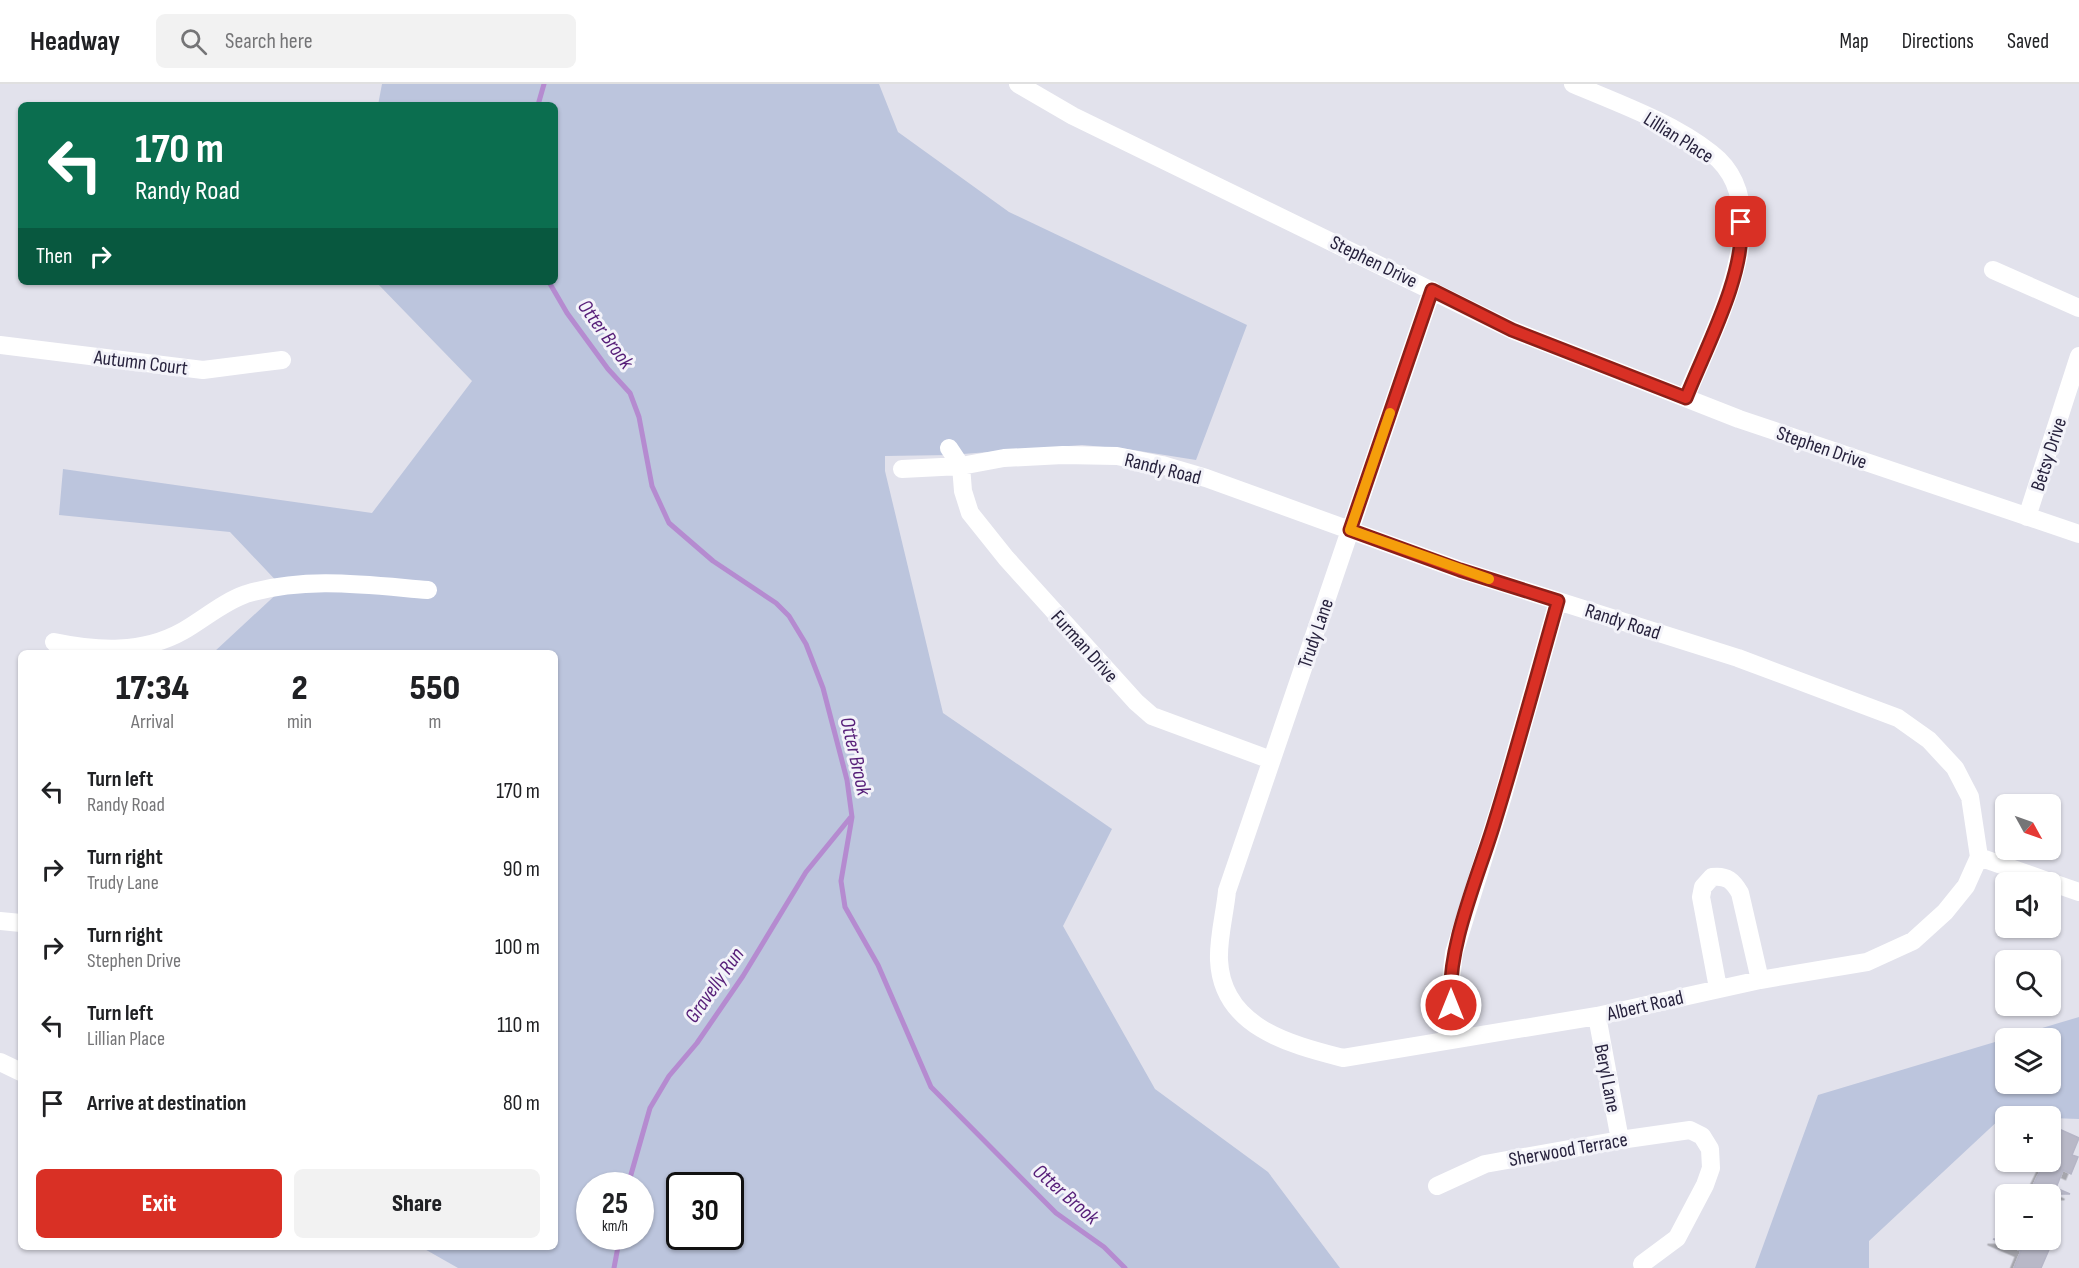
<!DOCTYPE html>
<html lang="en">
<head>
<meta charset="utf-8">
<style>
  :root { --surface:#fff; --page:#f2f2f2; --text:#202124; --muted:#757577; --line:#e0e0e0; --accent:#d93025 }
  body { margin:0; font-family:"Sofia Sans Condensed",sans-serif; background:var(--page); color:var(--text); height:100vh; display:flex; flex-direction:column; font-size:22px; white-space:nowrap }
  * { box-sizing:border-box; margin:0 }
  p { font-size:20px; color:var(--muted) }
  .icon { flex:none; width:33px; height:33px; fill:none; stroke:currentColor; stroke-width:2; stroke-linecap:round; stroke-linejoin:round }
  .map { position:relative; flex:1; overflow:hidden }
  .side { position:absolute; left:18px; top:566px; width:540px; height:600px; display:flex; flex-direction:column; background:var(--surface); border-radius:9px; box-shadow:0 2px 4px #0004 }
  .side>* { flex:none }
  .banner { position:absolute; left:18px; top:18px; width:540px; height:183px; border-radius:9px; box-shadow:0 2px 4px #0004; background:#0b6e4f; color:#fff; overflow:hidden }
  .needle { width:39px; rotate:130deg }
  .controls { position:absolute; left:1995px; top:710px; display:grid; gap:12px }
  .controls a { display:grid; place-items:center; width:66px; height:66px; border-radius:9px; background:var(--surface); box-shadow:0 2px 4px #0004; font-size:30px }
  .speed { position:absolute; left:576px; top:1088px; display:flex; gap:12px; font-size:30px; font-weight:700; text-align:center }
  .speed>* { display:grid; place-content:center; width:78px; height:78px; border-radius:50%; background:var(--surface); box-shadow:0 2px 4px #0004; line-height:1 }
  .speed small { font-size:15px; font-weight:400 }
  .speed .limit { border:3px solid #111; border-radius:9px; background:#fff; color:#111 }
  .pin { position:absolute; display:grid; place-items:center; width:51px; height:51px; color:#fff; margin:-26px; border-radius:12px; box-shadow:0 3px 9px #0006 }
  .me { position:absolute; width:66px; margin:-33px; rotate:0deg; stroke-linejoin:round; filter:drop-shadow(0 0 4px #0008) }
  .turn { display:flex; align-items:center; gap:21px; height:126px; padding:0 18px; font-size:27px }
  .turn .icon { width:78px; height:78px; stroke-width:2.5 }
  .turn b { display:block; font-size:42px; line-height:51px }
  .then { display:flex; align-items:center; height:57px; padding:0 18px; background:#0003; gap:12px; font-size:22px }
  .eta { display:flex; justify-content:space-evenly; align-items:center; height:102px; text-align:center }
  .eta b { font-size:36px; font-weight:800; line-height:42px }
  .button { display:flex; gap:12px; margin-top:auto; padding:12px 18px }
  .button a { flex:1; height:69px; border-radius:9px; background:var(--accent); color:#fff; font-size:24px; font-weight:800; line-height:69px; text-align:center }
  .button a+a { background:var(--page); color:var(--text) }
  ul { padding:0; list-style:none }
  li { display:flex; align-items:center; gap:18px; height:78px; padding:0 18px }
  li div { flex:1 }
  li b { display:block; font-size:22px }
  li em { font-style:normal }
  header { display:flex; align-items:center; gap:36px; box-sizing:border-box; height:84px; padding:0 30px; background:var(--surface); border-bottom:2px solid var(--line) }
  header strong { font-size:28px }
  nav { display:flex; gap:33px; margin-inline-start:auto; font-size:21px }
  .search { width:420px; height:54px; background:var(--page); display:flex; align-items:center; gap:15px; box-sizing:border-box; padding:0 21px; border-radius:9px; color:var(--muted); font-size:22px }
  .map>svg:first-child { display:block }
</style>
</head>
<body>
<header>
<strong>Headway</strong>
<div class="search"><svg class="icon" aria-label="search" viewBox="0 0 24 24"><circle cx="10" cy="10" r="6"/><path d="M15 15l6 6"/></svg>Search here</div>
<nav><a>Map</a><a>Directions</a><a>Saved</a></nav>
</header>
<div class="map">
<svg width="2079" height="1184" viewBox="0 0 2079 1184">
  <defs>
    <filter id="shadow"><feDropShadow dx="-5.5" dy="5.5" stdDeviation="0" flood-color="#0004"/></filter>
  </defs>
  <rect width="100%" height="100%" fill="#e2e2ec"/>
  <path fill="#bcc5dd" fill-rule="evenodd" d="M 382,0 L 879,0 L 898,48 L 1009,128 L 1247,241 L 1196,376 L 1127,365 L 1082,361 L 950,371 L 885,372 L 885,387 L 943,629 L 1112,745 L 1063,842 L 1155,1005 L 1268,1088 L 1340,1184 L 458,1184 L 421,1163 L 555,1162 L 555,568 L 214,568 L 283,504 L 230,448 L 59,431 L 63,385 L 372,429 L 472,297 L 376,198 L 555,198 L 555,21 L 378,21 ZM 590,1101 L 640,1101 L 640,1152 L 590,1152 ZM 680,1101 L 730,1101 L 730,1152 L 680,1152 Z
    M 2079,933 L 2079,1035 L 2051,1034 L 2050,1032 L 2002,1033 L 1869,1157 L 1869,1184 L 1755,1184 L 1818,1011 L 2005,955 L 2006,999 L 2050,999 L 2050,954 L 2008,954 Z"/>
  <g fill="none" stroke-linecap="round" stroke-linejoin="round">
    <path stroke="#b58bd0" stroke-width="5" d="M 538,21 L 544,0
      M 549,198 L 567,229 L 608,285 L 630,309 L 639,333 L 652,402 L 669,439 L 713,477 L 776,519 L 789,532 L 806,560 L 823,604 L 847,696 L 852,733 L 841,797 L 845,823 L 878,881 L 931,1003 L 1056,1129 L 1104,1163 L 1125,1184
      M 628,1101 L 650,1024 L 669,992 L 697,959 L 743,892 L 806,788 L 850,734
      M 614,1184 L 620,1152"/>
  </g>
  <path fill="#b8b8c7" stroke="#b5b5c6" stroke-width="1.5" filter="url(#shadow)" d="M 2059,1045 L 2079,1054 L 2072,1071 L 2078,1073 L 2071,1090 L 2063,1086 L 2056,1104 L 2070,1110 L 2029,1110 L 2045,1077 L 2050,1077 L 2050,1064 Z
    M 1993,1155 L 2047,1155 L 2045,1159 L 2051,1161 L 2041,1184 L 2014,1184 L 2021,1167 Z"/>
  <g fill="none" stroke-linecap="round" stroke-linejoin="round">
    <path stroke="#fff" stroke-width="18" d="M 1018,0 L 1073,32 L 1512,246 L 1739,335 L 2079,450
      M 1573,0 C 1620,20 1671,38 1711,69 C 1783,124 1711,250 1686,313
      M 1993,186 L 2079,224
      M 1432,206 L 1227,807 C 1225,829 1218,854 1219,876 C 1222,943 1289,960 1343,974 L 1597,932 L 1760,896 L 1867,878 L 1913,857 L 1945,828 L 1966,802 L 1979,773
      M 0,261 L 203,286 L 282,276
      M 949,364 L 961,382 L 963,407 L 970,429 L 1006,474 L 1136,618 L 1152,632 L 1271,676
      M 902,385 L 961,382 L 1004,374 L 1063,371 L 1117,372 L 1162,381 L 1206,394 L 1460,486 L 1738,574 L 1898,634 L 1929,656 L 1955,684 L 1970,713 L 1979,773
      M 2027,433 L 2079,272
      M 54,558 C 97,567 142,570 183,547 C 204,535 223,518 246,510 C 306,492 367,501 428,506
      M 1979,773 L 2050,798
      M 2050,798 L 2079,808
      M 0,837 L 21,839
      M 1718,904 L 1701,813 L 1703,803 L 1712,793 C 1727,791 1733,797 1740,809 L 1760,896
      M 1597,932 L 1620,1056
      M 1455,954 L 1450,904 L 1454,869 L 1503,712 L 1558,517
      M 0,978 L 21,988
      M 1437,1102 L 1485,1080 L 1620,1056 L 1690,1046 L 1702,1052 L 1710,1065 L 1711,1084 L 1705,1101 L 1677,1154 L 1642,1180"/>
  </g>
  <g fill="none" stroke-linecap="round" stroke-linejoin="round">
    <g stroke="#8d1f18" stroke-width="15">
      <path id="route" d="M 1451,921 C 1446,865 1478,793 1494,740 C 1517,666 1537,591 1558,517 L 1460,486 L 1350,446 L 1432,206 L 1512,246 L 1686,314 C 1706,263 1745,192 1741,138"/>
    </g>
    <use href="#route" stroke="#d93025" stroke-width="10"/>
    <path stroke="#f59e0b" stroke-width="10" d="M 1390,329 L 1350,446 L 1489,495"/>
  </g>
  <g text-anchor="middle" stroke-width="6" stroke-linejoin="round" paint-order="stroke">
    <g font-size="20" fill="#27223d" stroke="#f3f3f9">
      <text transform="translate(1679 53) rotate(32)" y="7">Lillian Place</text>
      <text transform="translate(1374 177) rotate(26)" y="7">Stephen Drive</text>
      <text transform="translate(141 278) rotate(7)" y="7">Autumn Court</text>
      <text transform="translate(1822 363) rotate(19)" y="7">Stephen Drive</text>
      <text transform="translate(2048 370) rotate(-72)" y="7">Betsy Drive</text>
      <text transform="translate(1163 384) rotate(14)" y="7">Randy Road</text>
      <text transform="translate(1623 537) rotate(18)" y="7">Randy Road</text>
      <text transform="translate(1315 549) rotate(-71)" y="7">Trudy Lane</text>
      <text transform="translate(1085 562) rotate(48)" y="7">Furman Drive</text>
      <text transform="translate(1645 921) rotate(-13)" y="7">Albert Road</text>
      <text transform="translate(1608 994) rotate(79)" y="7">Beryl Lane</text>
      <text transform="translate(1568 1065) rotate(-10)" y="7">Sherwood Terrace</text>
    </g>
    <g font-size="21" font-style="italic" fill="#561e78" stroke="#f3f3f9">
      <text transform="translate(606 250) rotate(54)" y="7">Otter Brook</text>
      <text transform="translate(856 672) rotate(77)" y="7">Otter Brook</text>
      <text transform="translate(714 901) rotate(-55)" y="7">Gravelly Run</text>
      <text transform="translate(1066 1110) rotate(41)" y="7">Otter Brook</text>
    </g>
  </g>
</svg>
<div class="controls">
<a><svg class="needle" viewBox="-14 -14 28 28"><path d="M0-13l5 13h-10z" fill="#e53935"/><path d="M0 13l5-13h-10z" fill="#757577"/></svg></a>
<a><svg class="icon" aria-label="sound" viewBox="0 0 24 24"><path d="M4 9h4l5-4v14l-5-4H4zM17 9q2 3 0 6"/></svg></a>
<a><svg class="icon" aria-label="search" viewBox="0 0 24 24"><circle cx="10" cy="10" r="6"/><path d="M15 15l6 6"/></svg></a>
<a><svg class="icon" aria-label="layers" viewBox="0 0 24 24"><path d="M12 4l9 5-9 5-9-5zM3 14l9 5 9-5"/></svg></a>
<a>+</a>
<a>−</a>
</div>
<div class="speed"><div>25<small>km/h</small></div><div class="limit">30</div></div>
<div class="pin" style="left:1741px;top:138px;background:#d93025"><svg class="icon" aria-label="arrive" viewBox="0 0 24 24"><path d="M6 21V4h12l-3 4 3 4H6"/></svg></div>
<svg class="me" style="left:1451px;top:921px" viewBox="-20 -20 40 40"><circle r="17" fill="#d93025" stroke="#fff" stroke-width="3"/><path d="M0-11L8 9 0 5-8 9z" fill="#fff"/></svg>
<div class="banner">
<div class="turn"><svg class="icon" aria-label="left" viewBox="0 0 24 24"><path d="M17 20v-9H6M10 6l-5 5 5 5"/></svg><div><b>170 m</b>Randy Road</div></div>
<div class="then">Then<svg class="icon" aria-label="right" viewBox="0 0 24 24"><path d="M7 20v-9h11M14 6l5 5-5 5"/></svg></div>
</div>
<section class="side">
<div class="eta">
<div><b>17:34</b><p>Arrival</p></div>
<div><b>2</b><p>min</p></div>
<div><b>550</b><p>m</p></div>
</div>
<ul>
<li><svg class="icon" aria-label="left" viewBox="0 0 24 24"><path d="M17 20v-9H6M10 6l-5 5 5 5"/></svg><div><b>Turn left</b><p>Randy Road</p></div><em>170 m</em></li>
<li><svg class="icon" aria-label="right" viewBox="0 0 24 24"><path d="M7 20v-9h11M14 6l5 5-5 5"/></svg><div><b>Turn right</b><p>Trudy Lane</p></div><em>90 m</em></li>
<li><svg class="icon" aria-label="right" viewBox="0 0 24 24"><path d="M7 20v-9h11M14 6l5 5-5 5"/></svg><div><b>Turn right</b><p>Stephen Drive</p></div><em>100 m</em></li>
<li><svg class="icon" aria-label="left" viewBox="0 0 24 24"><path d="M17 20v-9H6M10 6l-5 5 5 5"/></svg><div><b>Turn left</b><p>Lillian Place</p></div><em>110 m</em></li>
<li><svg class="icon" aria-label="arrive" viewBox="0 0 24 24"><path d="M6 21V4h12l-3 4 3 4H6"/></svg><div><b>Arrive at destination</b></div><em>80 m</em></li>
</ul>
<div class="button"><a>Exit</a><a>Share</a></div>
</section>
</div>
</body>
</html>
